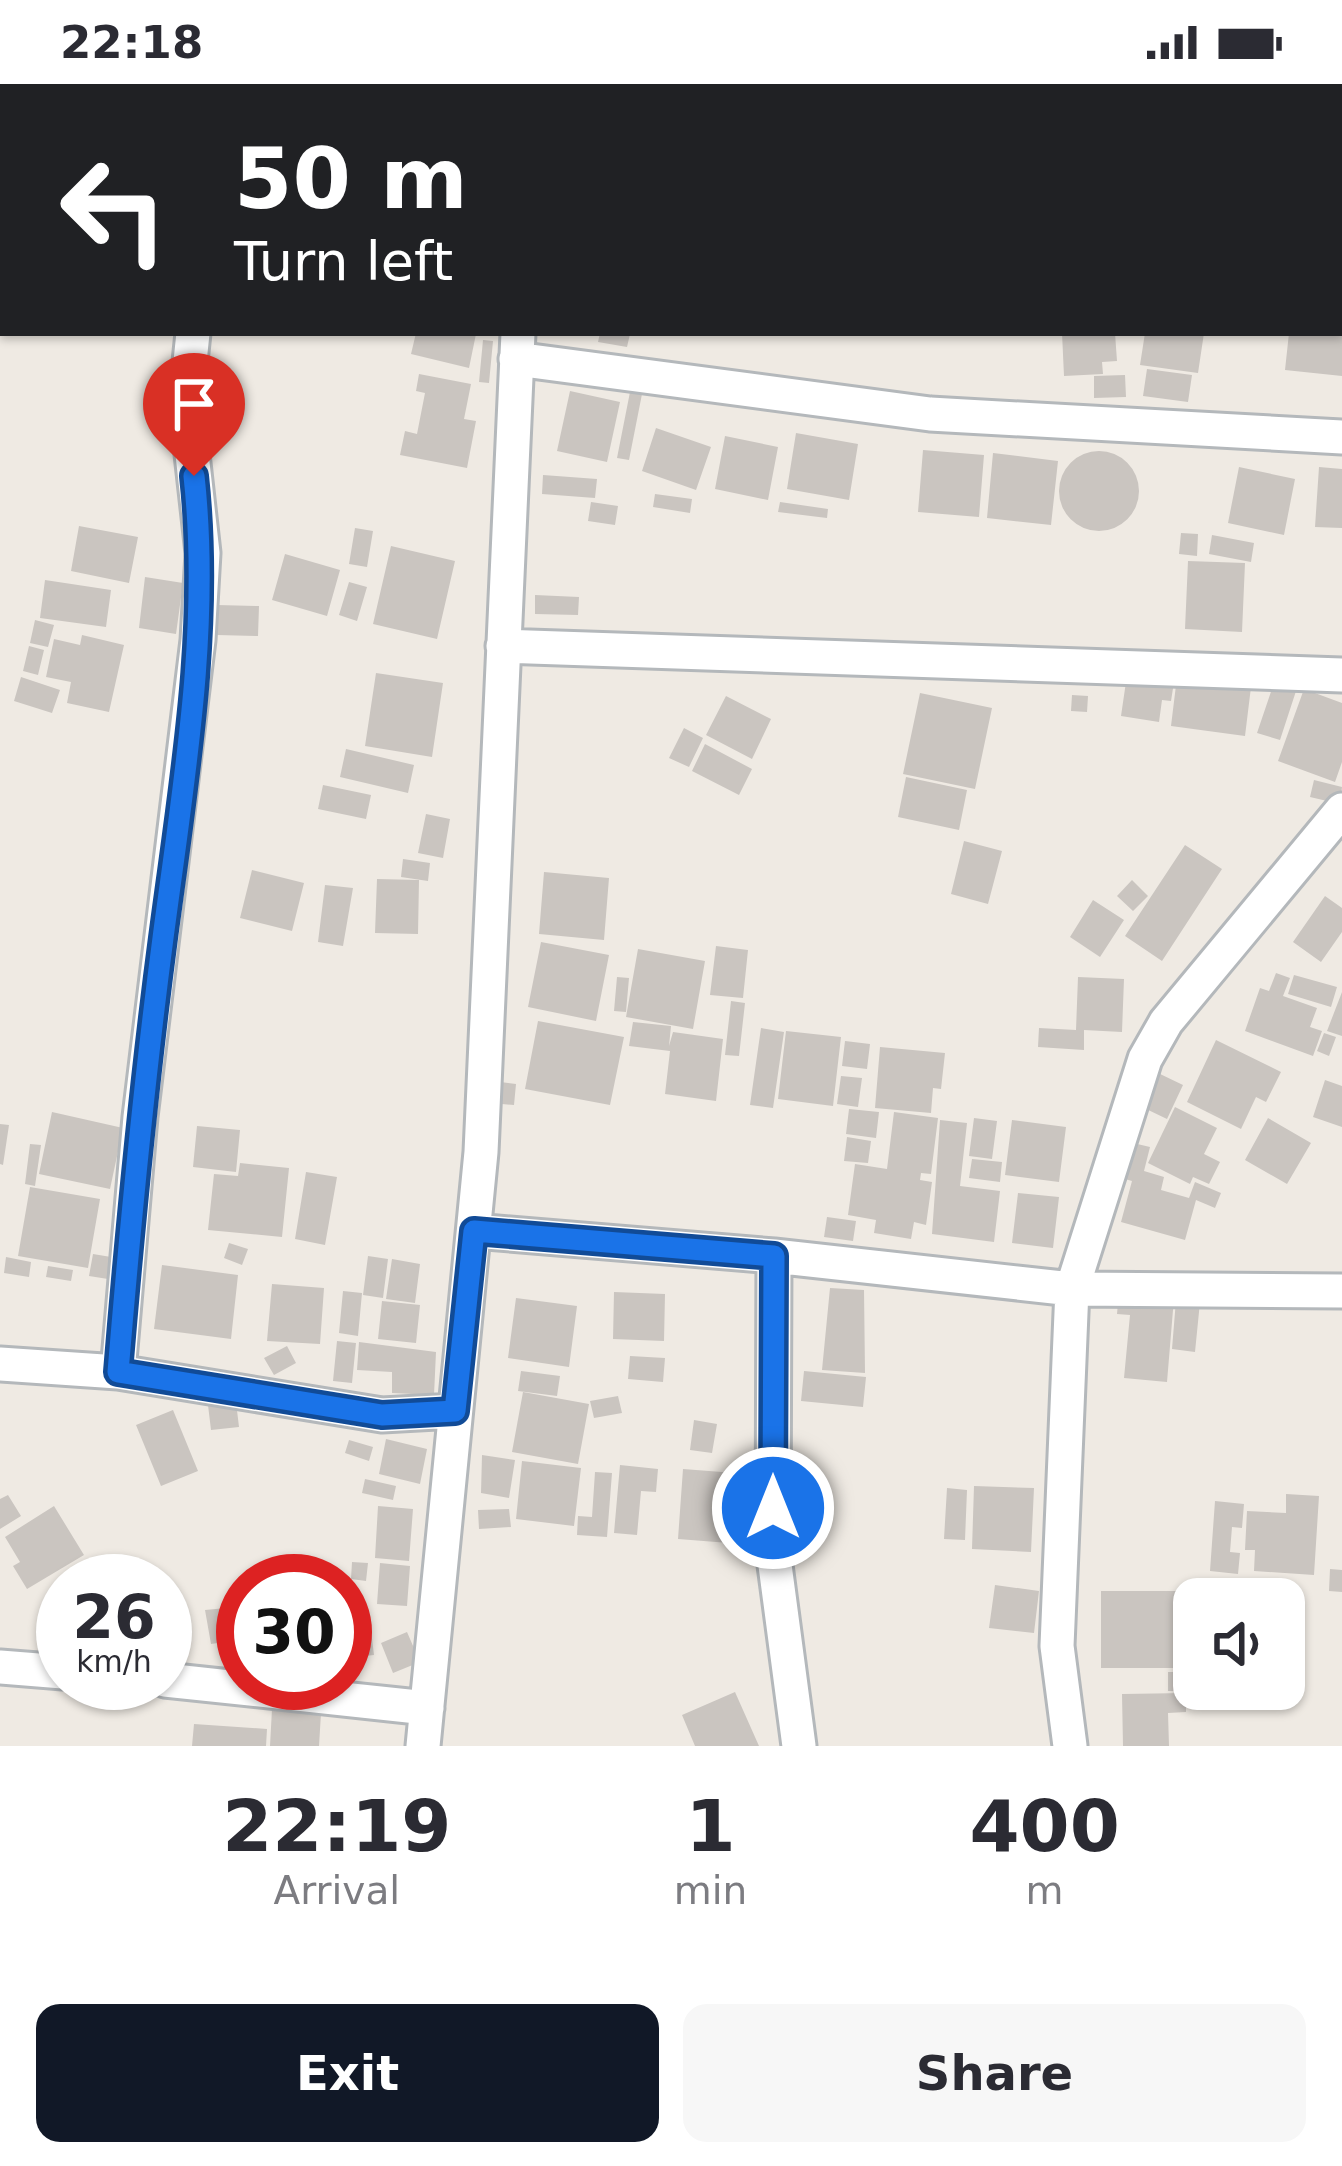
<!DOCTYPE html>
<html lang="en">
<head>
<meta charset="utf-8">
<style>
  :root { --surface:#fff; --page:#f7f7f7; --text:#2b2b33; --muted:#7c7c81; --accent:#111827 }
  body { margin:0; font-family:"DejaVu Sans",sans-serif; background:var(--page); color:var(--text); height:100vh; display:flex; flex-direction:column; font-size:45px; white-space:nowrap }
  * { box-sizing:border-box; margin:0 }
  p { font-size:39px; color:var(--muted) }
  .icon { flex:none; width:66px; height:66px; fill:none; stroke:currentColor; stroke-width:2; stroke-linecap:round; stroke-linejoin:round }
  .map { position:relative; height:1662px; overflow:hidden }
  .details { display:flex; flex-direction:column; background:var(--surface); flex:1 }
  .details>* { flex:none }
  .top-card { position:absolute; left:0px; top:0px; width:1344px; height:252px; box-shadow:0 3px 9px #0004; background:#202124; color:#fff; overflow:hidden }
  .tools { position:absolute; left:1173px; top:1494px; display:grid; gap:24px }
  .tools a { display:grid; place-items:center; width:132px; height:132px; border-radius:24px; background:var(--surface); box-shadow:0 3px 9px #0004; font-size:60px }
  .speed { position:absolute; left:36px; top:1470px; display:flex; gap:24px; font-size:60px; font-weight:700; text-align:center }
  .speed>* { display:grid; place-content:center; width:156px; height:156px; border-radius:50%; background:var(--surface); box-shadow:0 3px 9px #0004; line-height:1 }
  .speed small { font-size:30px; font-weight:400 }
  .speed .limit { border:18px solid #d22; background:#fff; color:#111 }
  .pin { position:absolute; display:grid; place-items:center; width:102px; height:102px; color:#fff; margin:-123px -51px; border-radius:50% 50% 50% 0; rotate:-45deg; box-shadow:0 0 12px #0007 }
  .pin .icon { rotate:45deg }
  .me { position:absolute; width:132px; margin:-66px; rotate:0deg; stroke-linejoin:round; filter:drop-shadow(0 0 9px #0008) }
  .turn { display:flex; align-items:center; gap:42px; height:252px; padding:0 36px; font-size:54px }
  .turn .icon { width:156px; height:156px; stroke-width:2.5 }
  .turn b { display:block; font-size:84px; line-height:102px }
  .eta { display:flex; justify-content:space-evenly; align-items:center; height:204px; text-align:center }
  .eta b { font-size:72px; font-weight:700; line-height:84px }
  .button { display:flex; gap:24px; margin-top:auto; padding:24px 36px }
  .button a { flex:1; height:138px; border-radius:24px; background:var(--accent); color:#fff; font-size:48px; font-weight:700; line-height:138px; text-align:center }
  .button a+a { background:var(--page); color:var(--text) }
  .status { display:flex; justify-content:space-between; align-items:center; height:84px; padding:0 60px; background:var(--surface); direction:ltr }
  .status svg { height:33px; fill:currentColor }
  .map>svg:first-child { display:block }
</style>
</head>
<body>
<div class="status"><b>22:18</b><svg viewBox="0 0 49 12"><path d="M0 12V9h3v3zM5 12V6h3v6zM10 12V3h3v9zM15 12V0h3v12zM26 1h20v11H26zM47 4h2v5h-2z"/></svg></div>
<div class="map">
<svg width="1342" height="1662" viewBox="0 0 1342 1662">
  <rect width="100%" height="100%" fill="#efeae3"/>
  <path fill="#cac5c0" d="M 416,249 L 476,250 L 469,284 L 411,270 Z
    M 600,249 L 630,250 L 627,263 L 598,258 Z
    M 1062,249 L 1115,249 L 1117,277 L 1102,278 L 1103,290 L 1064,292 Z
    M 1145,249 L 1204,249 L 1198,289 L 1140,281 Z
    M 1289,249 L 1342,249 L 1342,292 L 1285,286 Z
    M 483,256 L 493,257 L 489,299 L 479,298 Z
    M 1147,285 L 1192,291 L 1188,318 L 1143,312 Z
    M 419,290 L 471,300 L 464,335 L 476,337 L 467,384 L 400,371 L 405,347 L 417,350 L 425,309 L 416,307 Z
    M 1125,291 L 1126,313 L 1094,314 L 1094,292 Z
    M 570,307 L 620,318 L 607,378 L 557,367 Z
    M 630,308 L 642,310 L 629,376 L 617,374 Z
    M 656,344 L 711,363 L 696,406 L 642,387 Z
    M 796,349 L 858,360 L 849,416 L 787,405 Z
    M 725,352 L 778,363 L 768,416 L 715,405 Z
    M 923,366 L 984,371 L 979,433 L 918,428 Z
    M1059 407a40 40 0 1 1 80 0a40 40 0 1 1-80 0Z
    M 993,369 L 1058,377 L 1051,441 L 987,434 Z
    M 1239,383 L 1295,395 L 1284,451 L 1228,439 Z
    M 1319,383 L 1342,385 L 1342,444 L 1315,443 Z
    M 543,391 L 597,395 L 595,414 L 542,410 Z
    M 655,410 L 692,415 L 690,429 L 653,423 Z
    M 591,418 L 618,422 L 615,441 L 588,437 Z
    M 780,418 L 828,425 L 827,434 L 778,428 Z
    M 79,442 L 138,453 L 129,499 L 71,487 Z
    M 355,444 L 373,447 L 367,483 L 349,480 Z
    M 1181,449 L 1198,450 L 1197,472 L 1179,470 Z
    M 1212,451 L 1254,459 L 1251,478 L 1209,470 Z
    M 391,462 L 455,477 L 437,555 L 373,540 Z
    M 285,470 L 340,486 L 327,532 L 272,516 Z
    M 1188,477 L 1245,479 L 1242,548 L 1185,545 Z
    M 145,493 L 183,499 L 176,550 L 139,544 Z
    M 45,496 L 111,506 L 106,543 L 40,534 Z
    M 349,498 L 367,503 L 357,537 L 339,531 Z
    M 535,511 L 579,513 L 578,531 L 535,530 Z
    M 217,521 L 259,522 L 258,552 L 217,551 Z
    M 35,536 L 54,541 L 48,563 L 30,559 Z
    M 82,551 L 124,561 L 109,628 L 67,619 L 71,598 L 46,593 L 54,555 L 80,561 Z
    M 29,562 L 44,566 L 38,591 L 23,587 Z
    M 376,589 L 443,599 L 432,673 L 365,662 Z
    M 1127,591 L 1174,598 L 1171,617 L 1162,616 L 1159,638 L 1121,632 Z
    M 21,593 L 60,606 L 52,629 L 14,617 Z
    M 1177,593 L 1251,603 L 1245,652 L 1171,642 Z
    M 1275,596 L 1297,604 L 1280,656 L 1257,649 Z
    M 1304,605 L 1342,619 L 1342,678 L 1335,698 L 1278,677 Z
    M 920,609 L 992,624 L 975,705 L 903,690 Z
    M 1072,611 L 1088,612 L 1087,628 L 1071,627 Z
    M 726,612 L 771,635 L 752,675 L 706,651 Z
    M 684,644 L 703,654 L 689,683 L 669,674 Z
    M 705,660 L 752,685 L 739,711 L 692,687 Z
    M 346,665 L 414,681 L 408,709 L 340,693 Z
    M 906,693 L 967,706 L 959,746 L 898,733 Z
    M 1314,696 L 1342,703 L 1340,720 L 1310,713 Z
    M 323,701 L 371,711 L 366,735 L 318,725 Z
    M 426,730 L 450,735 L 443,774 L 418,769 Z
    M 964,757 L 1002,767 L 988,820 L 951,810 Z
    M 1185,761 L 1222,785 L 1162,877 L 1125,852 Z
    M 403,775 L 430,779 L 428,797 L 401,793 Z
    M 252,786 L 304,799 L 292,847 L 240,834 Z
    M 544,788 L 609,794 L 604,856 L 539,850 Z
    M 377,795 L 419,796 L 418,850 L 375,849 Z
    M 1132,796 L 1148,812 L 1133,827 L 1117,812 Z
    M 325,801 L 353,804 L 343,862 L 318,858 Z
    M 1325,812 L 1342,824 L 1342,848 L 1321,878 L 1293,858 Z
    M 1093,816 L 1124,836 L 1100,873 L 1070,853 Z
    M 541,858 L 609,871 L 596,937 L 528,923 Z
    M 716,862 L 748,866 L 743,914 L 710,911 Z
    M 638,865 L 705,877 L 693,945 L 626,933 Z
    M 1276,889 L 1290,894 L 1283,912 L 1317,924 L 1310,943 L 1322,947 L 1313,972 L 1245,947 L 1260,904 L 1269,907 Z
    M 1294,891 L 1337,903 L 1331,923 L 1288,910 Z
    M 617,893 L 629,894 L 626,928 L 614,927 Z
    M 1078,893 L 1124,895 L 1122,948 L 1084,946 L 1084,966 L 1038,963 L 1039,944 L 1076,946 Z
    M 1342,908 L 1342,952 L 1327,947 Z
    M 731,917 L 745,919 L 739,972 L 725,971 Z
    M 538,937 L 624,953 L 610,1021 L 525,1005 Z
    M 633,938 L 671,942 L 669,962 L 673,948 L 723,955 L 716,1017 L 665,1010 L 670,967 L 629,962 Z
    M 761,944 L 784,948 L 773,1024 L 750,1021 Z
    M 786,947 L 841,953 L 833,1022 L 778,1015 Z
    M 1324,949 L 1336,953 L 1329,972 L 1317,967 Z
    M 1216,956 L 1281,988 L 1266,1018 L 1256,1013 L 1241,1045 L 1187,1018 Z
    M 845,957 L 870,960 L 867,985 L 842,982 Z
    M 880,963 L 945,969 L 941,1005 L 933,1004 L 931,1029 L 875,1024 Z
    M 1158,989 L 1183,1001 L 1167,1035 L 1142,1023 Z
    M 841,992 L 862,994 L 858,1023 L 837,1020 Z
    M 1325,996 L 1342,1002 L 1342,1043 L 1313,1033 Z
    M 493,997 L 516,1000 L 514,1021 L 491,1019 Z
    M 1175,1023 L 1217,1044 L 1204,1070 L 1220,1078 L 1209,1100 L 1193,1093 L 1190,1100 L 1148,1079 Z
    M 849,1025 L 879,1028 L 876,1054 L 846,1050 Z
    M 52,1028 L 123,1044 L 110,1105 L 39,1090 Z
    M 894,1028 L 938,1034 L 931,1090 L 921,1089 L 920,1096 L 932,1098 L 926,1141 L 914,1138 L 911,1155 L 874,1149 L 876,1136 L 848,1131 L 855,1080 L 887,1085 Z
    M 974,1034 L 997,1037 L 992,1075 L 969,1072 Z
    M 1268,1034 L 1311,1059 L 1287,1100 L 1245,1076 Z
    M 940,1036 L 967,1039 L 960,1102 L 1000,1107 L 994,1158 L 932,1150 Z
    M 1012,1036 L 1066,1043 L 1059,1098 L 1005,1091 Z
    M 0,1040 L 9,1041 L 3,1081 L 0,1080 Z
    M 197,1042 L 240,1046 L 236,1088 L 193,1083 Z
    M 847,1053 L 871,1057 L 868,1079 L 844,1077 Z
    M 1133,1059 L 1150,1063 L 1144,1087 L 1164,1093 L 1161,1106 L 1189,1114 L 1195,1098 L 1221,1109 L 1215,1124 L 1196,1116 L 1185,1156 L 1121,1138 L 1132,1097 L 1125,1095 Z
    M 30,1060 L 41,1061 L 35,1102 L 25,1100 Z
    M 972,1075 L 1002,1078 L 1000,1098 L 969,1094 Z
    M 240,1079 L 289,1084 L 282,1153 L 208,1146 L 214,1090 L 238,1092 Z
    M 306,1088 L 337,1093 L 325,1161 L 295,1155 Z
    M 30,1103 L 100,1115 L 88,1184 L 18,1172 Z
    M 1018,1109 L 1059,1113 L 1053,1164 L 1012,1159 Z
    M 827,1133 L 856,1137 L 853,1157 L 824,1153 Z
    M 229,1159 L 248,1165 L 242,1181 L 224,1174 Z
    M 93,1170 L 111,1173 L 108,1195 L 89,1192 Z
    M 368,1172 L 388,1175 L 383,1214 L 363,1211 Z
    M 6,1173 L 31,1178 L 29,1193 L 4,1189 Z
    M 392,1175 L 420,1180 L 415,1219 L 386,1215 Z
    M 162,1181 L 238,1191 L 231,1255 L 154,1245 Z
    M 48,1182 L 73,1186 L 71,1197 L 46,1193 Z
    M 272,1200 L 324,1204 L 320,1260 L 267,1257 Z
    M 830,1204 L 864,1206 L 865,1289 L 822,1286 Z
    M 343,1207 L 362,1209 L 358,1252 L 339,1249 Z
    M 614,1208 L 665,1210 L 664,1257 L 613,1255 Z
    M 1119,1208 L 1174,1214 L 1167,1298 L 1124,1294 L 1130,1231 L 1117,1230 Z
    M 516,1214 L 577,1222 L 569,1283 L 508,1274 Z
    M 1176,1216 L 1200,1218 L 1195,1268 L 1172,1265 Z
    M 382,1217 L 420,1221 L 416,1259 L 378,1255 Z
    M 337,1257 L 356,1259 L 352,1299 L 333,1297 Z
    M 359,1258 L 436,1268 L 434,1311 L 392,1309 L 392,1288 L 357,1286 Z
    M 287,1262 L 296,1279 L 274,1291 L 264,1274 Z
    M 630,1272 L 665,1274 L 663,1298 L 628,1295 Z
    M 521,1287 L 560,1292 L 557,1312 L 518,1307 Z
    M 804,1287 L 866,1293 L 863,1323 L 801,1317 Z
    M 523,1308 L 589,1320 L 578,1380 L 512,1368 Z
    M 618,1312 L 622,1329 L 594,1334 L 590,1317 Z
    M 236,1318 L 239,1343 L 211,1346 L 208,1321 Z
    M 173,1326 L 198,1387 L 161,1402 L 136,1341 Z
    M 694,1336 L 717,1340 L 712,1369 L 690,1366 Z
    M 386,1355 L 427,1365 L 420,1400 L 379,1390 Z
    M 349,1356 L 373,1363 L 369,1377 L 345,1369 Z
    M 482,1371 L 515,1376 L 509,1414 L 481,1409 Z
    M 522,1377 L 581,1384 L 574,1442 L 516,1435 Z
    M 620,1381 L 658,1385 L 656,1408 L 641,1407 L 637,1451 L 614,1449 Z
    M 683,1385 L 735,1389 L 729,1459 L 678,1455 Z
    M 595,1388 L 612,1389 L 607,1453 L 577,1451 L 578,1432 L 592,1433 Z
    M 365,1395 L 396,1402 L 393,1416 L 362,1409 Z
    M 974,1402 L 1034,1404 L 1031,1468 L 972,1465 Z
    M 947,1404 L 967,1406 L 965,1456 L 944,1455 Z
    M 1286,1410 L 1319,1412 L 1314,1491 L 1254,1487 L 1255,1466 L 1245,1466 L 1247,1427 L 1286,1429 Z
    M 8,1411 L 21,1432 L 0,1445 L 0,1415 Z
    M 1215,1417 L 1244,1420 L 1242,1444 L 1232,1443 L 1230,1468 L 1240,1469 L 1238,1490 L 1210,1487 Z
    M 54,1422 L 84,1471 L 27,1505 L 13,1482 L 20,1478 L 5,1453 Z
    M 378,1422 L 413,1425 L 409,1477 L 375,1474 Z
    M 509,1425 L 511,1443 L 479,1445 L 478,1426 Z
    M 352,1478 L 368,1479 L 366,1497 L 351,1495 Z
    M 380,1479 L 410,1482 L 407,1522 L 377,1520 Z
    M 1330,1485 L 1342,1486 L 1342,1508 L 1329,1507 Z
    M 63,1500 L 63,1551 L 42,1520 Z
    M 995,1501 L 1039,1507 L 1034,1549 L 989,1544 Z
    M 1101,1507 L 1180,1507 L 1180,1584 L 1101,1584 Z
    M 226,1524 L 231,1557 L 211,1560 L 205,1526 Z
    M 369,1530 L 374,1571 L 345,1574 L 345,1533 Z
    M 407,1548 L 420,1578 L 393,1589 L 381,1559 Z
    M 1168,1588 L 1194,1588 L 1194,1607 L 1168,1607 Z
    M 735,1608 L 759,1662 L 695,1662 L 682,1631 Z
    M 1186,1609 L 1186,1628 L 1168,1629 L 1169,1662 L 1123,1662 L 1122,1610 Z
    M 272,1625 L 321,1629 L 319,1662 L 270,1662 Z
    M 194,1640 L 267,1645 L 266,1662 L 192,1662 Z"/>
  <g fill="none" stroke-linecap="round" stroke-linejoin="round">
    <g stroke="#b4b8bb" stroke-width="39">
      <path id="minor" d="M 214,0 L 214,3
        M 1040,0 L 1068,3
        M 546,3 L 546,0
        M 1341,32 L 1342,33
        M 516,275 L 930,330 L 1342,353
        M 503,562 L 1342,591
        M 474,1147 L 774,1172 L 1072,1205 L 1342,1207
        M 774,1172 L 773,1466 L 799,1662
        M 0,1280 L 118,1288 L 382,1331 L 455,1327
        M 118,1288 L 140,1033 L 198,556 L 203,469 L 186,316 L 193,249
        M 0,1583 L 63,1588
        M 165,1596 L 427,1624
        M 423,1662 L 481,1068 L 518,249
        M 1070,1662 L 1057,1562 L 1072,1205 L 1145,975 L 1166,938 L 1342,726"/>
    </g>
    <use href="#minor" stroke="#fff" stroke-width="33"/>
  </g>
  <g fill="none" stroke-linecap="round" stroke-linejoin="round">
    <g stroke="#114b97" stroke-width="30">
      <path id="route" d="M 194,392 C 211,546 183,701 163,854 C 144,998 130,1143 118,1288 L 382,1331 L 455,1327 L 474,1147 L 774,1172 L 773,1424"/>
    </g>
    <use href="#route" stroke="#1a73e8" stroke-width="21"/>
  </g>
</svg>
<div class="tools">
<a><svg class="icon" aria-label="sound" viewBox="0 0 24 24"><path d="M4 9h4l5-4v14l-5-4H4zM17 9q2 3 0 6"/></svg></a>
</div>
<div class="speed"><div>26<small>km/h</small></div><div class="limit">30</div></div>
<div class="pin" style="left:194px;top:392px;background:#d93025"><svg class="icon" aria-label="arrive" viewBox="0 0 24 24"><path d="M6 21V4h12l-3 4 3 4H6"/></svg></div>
<svg class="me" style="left:773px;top:1424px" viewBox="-20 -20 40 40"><circle r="17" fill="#1a73e8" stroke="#fff" stroke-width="3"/><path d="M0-11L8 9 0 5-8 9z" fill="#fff"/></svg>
<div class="top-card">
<div class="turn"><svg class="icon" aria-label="left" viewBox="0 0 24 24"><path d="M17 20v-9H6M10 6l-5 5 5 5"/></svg><div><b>50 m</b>Turn left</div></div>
</div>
</div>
<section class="details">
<div class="eta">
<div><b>22:19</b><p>Arrival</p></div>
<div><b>1</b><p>min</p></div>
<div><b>400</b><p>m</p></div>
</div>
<div class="button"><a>Exit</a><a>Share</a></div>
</section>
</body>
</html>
